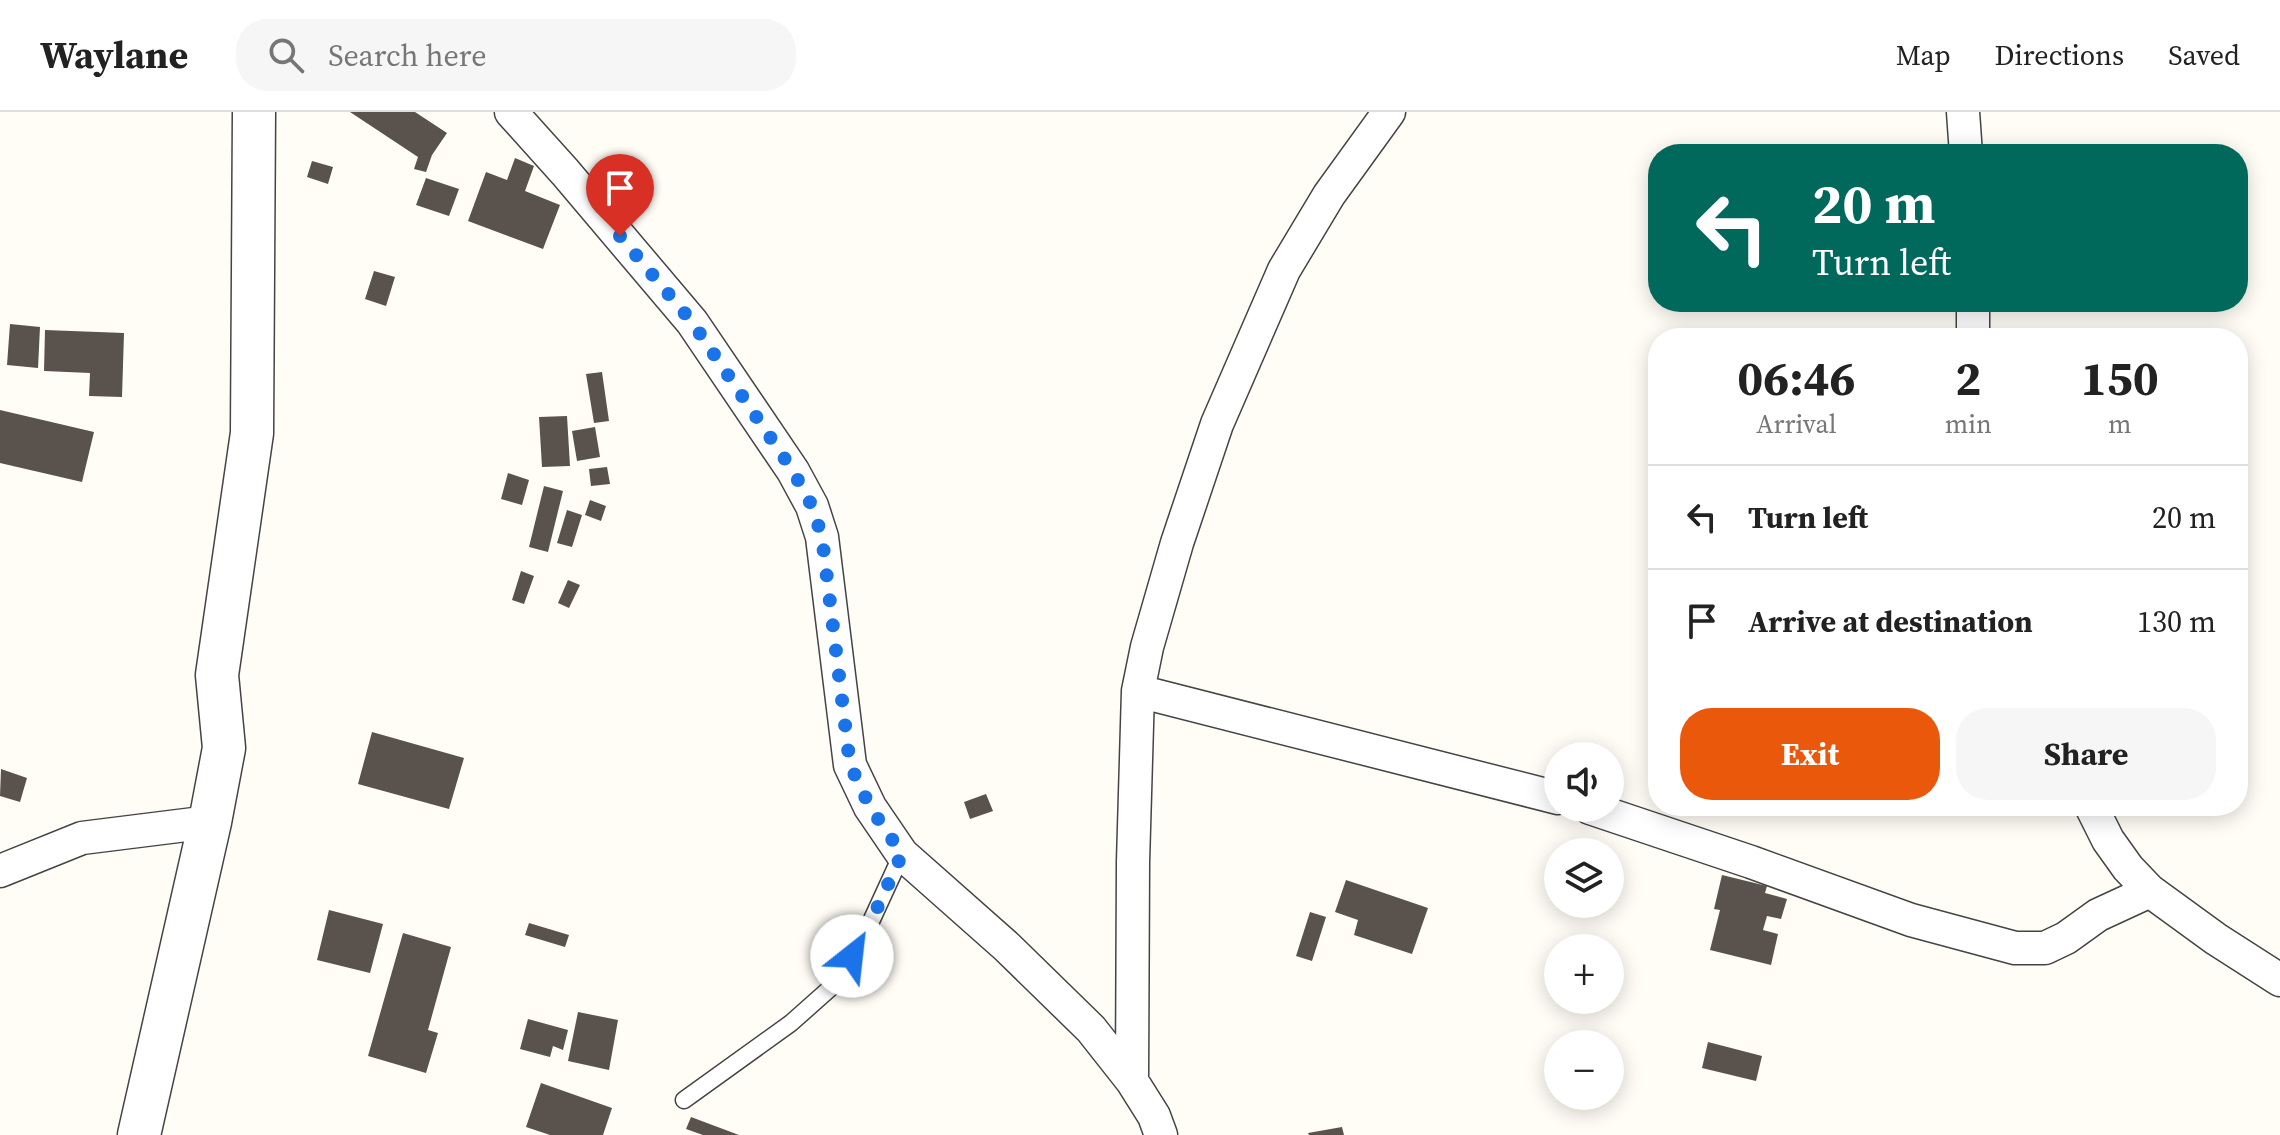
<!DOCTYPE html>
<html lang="en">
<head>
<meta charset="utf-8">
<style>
  :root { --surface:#fff; --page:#f6f6f6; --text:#222; --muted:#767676; --line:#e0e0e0; --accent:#ea580c }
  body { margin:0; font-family:"Source Serif 4",serif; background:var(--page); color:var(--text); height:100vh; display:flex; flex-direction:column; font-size:30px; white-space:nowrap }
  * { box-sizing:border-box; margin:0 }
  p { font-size:26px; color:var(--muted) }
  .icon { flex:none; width:44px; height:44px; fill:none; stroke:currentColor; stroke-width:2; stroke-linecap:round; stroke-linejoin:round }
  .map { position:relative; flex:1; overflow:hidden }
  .sheet { position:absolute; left:1648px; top:216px; width:600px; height:488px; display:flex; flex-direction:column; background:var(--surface); border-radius:32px; box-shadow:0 4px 20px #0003 }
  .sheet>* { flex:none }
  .top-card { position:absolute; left:1648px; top:32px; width:600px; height:168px; border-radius:32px; box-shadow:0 4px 20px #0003; background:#00695c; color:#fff; overflow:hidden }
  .fabs { position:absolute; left:1544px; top:630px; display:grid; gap:16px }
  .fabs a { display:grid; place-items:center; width:80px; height:80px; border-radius:50%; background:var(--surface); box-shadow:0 4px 20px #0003; font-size:40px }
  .pin { position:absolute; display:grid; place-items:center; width:68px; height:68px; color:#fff; margin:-82px -34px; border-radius:50% 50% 50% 0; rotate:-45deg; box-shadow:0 0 8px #0007 }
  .pin .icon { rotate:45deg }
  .me { position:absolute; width:88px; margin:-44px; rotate:29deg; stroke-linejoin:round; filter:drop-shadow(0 0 6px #0008) }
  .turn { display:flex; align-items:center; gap:28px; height:168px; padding:0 32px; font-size:36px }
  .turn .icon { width:104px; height:104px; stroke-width:2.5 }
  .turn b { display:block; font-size:56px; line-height:68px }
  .eta { display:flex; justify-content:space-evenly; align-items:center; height:136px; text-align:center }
  .eta b { font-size:48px; font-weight:700; line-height:56px }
  .button { display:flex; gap:16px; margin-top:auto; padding:16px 32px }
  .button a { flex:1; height:92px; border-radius:32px; background:var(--accent); color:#fff; font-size:32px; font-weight:700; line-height:92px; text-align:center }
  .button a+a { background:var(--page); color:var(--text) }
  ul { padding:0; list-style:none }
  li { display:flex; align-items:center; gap:24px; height:104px; padding:0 32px; border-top:2px solid var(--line) }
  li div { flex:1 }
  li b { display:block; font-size:30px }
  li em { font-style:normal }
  header { display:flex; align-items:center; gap:48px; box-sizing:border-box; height:112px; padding:0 40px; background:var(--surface); border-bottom:2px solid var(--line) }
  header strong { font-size:38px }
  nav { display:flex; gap:44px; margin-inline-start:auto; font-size:28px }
  .search { width:560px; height:72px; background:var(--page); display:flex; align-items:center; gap:20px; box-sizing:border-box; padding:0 28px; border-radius:32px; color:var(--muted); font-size:30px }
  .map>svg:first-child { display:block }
</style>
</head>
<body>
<header>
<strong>Waylane</strong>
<div class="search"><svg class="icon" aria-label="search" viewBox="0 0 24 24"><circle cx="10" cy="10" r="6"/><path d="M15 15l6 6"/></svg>Search here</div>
<nav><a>Map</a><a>Directions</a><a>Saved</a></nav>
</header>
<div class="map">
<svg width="2280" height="1023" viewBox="0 0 2280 1023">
  <rect width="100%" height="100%" fill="#fffdf5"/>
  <path fill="#5a524d" d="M 350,0 L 415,0 L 447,21 L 432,43 L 426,60 L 414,57 L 418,45 Z
    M 515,46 L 534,54 L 525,79 L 560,93 L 543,137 L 468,109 L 486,60 L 507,68 Z
    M 312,49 L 333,55 L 328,72 L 307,65 Z
    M 426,66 L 459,77 L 449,104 L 416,93 Z
    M 374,159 L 395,165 L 386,194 L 365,187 Z
    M 10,212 L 40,215 L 38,256 L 7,253 Z
    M 45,218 L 124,221 L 122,285 L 89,284 L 90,261 L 44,259 Z
    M 602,260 L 609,309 L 594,311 L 586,262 Z
    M 0,298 L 94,320 L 82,370 L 0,351 Z
    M 567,304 L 570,354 L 542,355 L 539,305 Z
    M 595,315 L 600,345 L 577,349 L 572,319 Z
    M 607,355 L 610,372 L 591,374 L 589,357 Z
    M 508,361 L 529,368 L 522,393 L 501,387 Z
    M 544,374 L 563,379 L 548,440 L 529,435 Z
    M 590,388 L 606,394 L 601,409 L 585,403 Z
    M 567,398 L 582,403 L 572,435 L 557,431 Z
    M 521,459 L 534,464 L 524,492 L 512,488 Z
    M 568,468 L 580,473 L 569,496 L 558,491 Z
    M 372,620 L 464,646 L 449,697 L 358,672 Z
    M 1,657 L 27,666 L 20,690 L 0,684 Z
    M 986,682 L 993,699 L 970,707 L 964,690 Z
    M 1722,763 L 1767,774 L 1765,781 L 1787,787 L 1781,807 L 1767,804 L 1763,818 L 1778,822 L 1771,853 L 1710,838 L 1720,798 L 1714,797 Z
    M 1346,768 L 1428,796 L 1412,842 L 1354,823 L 1358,808 L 1335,800 Z
    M 329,798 L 383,812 L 370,861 L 317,848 Z
    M 1310,800 L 1326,805 L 1312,849 L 1296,844 Z
    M 529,811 L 569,823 L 565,835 L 525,823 Z
    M 403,821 L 451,835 L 428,918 L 438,921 L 426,961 L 368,944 Z
    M 578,900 L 618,908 L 609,958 L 568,949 Z
    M 528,907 L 568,918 L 563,938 L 553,934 L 550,945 L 520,937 Z
    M 1708,930 L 1762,944 L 1756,969 L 1702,956 Z
    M 541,971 L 612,996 L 603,1023 L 550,1023 L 526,1015 Z
    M 691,1005 L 739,1023 L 703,1023 L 686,1017 Z
    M 1342,1015 L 1344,1023 L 1309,1023 L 1308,1021 Z"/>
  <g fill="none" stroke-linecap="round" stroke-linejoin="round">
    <g stroke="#444" stroke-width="19">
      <path id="service" d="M 684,988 L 791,911 L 836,871 L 868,816 L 902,742"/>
    </g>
    <g stroke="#444" stroke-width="35">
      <path id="minor" d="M 511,0 L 565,60 L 692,210 L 793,359 L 812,394 L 822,425 L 850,653 L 870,695 L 902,742 L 1007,835 L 1091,917 L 1132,969 L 1154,1004 L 1161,1023
        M 1963,0 L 1966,42
        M 1973,190 L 1973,226
        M 1138,579 L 1558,686
        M 2091,694 L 2108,728 L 2128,756 L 2150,779 L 2216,827 L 2280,868
        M 1590,696 L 1751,750 L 1911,808 L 2015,836 L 2045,836 L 2066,826 L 2098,803 L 2150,779
        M 0,759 L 82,726 L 210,710
        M 1132,969 L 1133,750 L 1138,579 L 1147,535 L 1177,431 L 1217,312 L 1284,158 L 1329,83 L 1389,0"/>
    </g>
    <g stroke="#444" stroke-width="45">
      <path id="tertiary" d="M 139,1023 L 210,710 L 224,636 L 217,563 L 252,321 L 254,0"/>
    </g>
    <use href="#service" stroke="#fff" stroke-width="16"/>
    <use href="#minor" stroke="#fff" stroke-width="32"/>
    <use href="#tertiary" stroke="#fff" stroke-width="42"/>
  </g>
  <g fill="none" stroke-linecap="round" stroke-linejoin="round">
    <path stroke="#1a73e8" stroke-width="14" stroke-dasharray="0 25.2" d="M 620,124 L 692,210 L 793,359 L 812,394 L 822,425 L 850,653 L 870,695 L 902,742 L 868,816 L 852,844"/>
  </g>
</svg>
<div class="fabs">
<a><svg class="icon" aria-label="sound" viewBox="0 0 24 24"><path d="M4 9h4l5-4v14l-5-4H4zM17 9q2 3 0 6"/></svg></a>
<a><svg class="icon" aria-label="layers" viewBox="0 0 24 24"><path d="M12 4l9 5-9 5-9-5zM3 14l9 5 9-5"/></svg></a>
<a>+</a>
<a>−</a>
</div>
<div class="pin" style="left:620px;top:124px;background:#d93025"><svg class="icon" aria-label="arrive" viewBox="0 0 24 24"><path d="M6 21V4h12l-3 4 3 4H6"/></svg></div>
<svg class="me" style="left:852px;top:844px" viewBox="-20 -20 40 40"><circle r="19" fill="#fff"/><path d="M0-13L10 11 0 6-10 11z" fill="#1a73e8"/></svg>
<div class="top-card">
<div class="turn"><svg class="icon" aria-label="left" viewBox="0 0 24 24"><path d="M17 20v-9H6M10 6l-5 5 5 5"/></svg><div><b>20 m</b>Turn left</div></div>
</div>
<section class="sheet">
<div class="eta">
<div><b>06:46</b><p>Arrival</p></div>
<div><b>2</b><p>min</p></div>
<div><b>150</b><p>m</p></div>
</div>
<ul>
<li><svg class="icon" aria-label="left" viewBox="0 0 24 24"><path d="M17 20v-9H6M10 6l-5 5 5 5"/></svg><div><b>Turn left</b></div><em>20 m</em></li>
<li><svg class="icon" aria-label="arrive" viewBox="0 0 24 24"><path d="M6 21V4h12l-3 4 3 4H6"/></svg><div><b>Arrive at destination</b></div><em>130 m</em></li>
</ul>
<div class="button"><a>Exit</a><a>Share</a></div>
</section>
</div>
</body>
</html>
